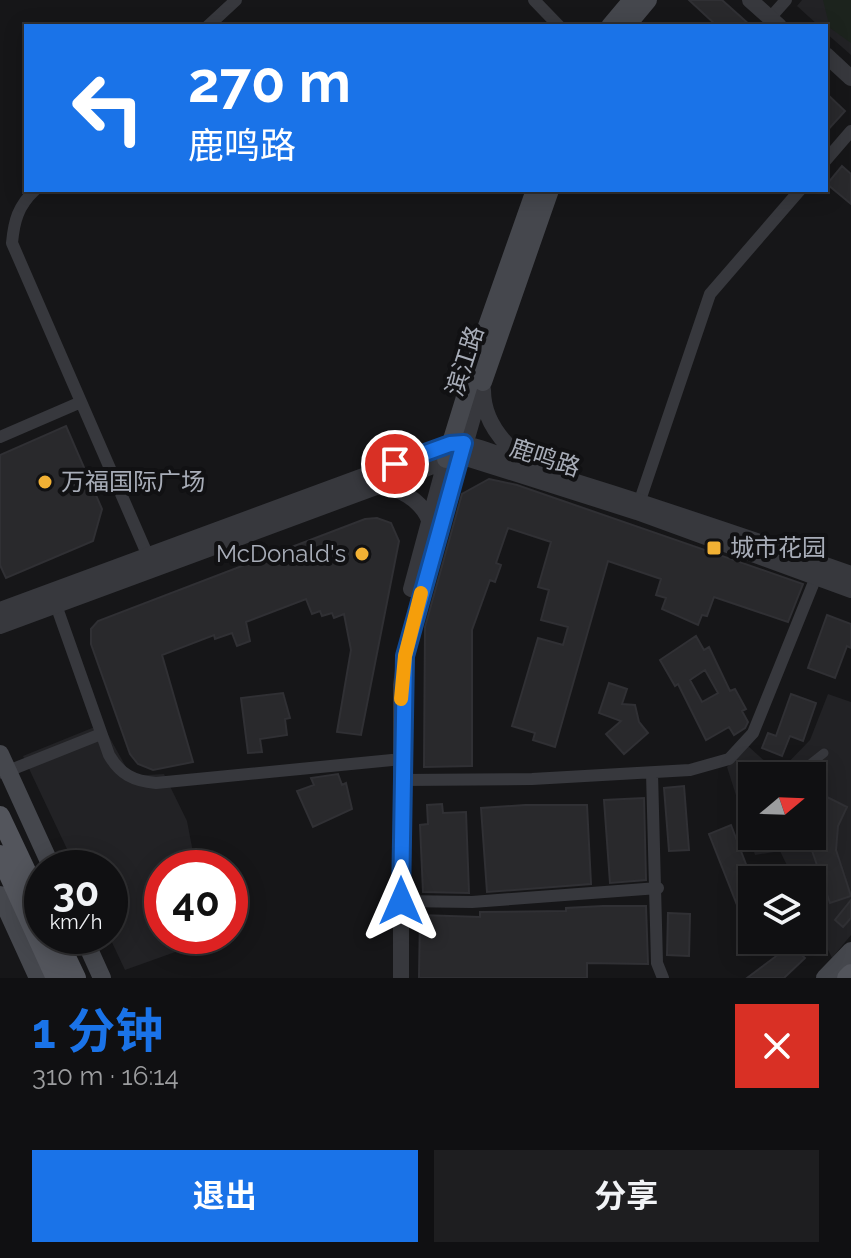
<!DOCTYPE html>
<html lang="zh">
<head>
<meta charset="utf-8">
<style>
  :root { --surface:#101012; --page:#1e1e20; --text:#f1f3f6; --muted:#9c9d9f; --line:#303032; --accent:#1a73e8 }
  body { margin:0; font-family:Raleway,"Noto Sans SC",sans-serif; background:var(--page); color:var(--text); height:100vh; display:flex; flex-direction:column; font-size:30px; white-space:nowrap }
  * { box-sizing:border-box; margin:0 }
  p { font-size:26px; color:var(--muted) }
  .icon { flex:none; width:44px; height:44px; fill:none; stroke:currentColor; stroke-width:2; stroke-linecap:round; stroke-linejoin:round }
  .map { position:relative; height:978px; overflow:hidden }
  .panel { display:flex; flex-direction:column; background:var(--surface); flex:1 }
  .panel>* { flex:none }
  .banner { position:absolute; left:24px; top:24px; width:804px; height:168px; border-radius:0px; box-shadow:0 4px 20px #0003,0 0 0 2px var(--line); background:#1a73e8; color:#fff; overflow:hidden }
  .needle { width:52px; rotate:71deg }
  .tools { position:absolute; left:738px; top:762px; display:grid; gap:16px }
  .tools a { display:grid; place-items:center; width:88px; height:88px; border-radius:0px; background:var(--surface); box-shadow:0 4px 20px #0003,0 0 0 2px var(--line); font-size:40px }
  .speed { position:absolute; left:24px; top:850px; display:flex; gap:16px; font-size:40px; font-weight:700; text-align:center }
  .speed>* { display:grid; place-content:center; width:104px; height:104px; border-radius:50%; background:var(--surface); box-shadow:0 4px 20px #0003,0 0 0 2px var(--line); line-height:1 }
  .speed small { font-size:20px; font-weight:400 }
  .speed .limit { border:12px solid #d22; background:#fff; color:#111 }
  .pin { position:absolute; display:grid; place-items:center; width:68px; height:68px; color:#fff; margin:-34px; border:4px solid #fff; border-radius:50%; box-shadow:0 2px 8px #0007 }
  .me { position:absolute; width:88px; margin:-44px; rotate:0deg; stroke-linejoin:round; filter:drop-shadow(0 0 6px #0008) }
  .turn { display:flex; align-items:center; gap:28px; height:168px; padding:0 32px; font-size:36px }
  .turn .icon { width:104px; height:104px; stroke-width:2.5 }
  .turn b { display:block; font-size:56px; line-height:68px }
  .round { display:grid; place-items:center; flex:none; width:84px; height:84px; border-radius:0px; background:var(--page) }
  .summary { display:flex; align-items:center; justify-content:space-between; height:136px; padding:0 32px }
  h1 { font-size:48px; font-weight:700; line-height:60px; color:var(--accent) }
  .primary-button { display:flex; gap:16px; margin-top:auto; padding:16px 32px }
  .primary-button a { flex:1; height:92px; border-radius:0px; background:var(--accent); color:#fff; font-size:32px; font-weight:700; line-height:92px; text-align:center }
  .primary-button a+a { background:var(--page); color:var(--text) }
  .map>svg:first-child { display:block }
</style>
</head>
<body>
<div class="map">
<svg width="851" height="978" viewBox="0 0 851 978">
  <rect width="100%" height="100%" fill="#161618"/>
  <path fill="#222225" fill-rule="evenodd" d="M 802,0 L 851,0 L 851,55 L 826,33 L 826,26 L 819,26 L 797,6 Z
    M 828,694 L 851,702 L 851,935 L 832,958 L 812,917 L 812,880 L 794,880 L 780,851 L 755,855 L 727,767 L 748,746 L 778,773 L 810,740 ZM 752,776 L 812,776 L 812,836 L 752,836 Z
    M 102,724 L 131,776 L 164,774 L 187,821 L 196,868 L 162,868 L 162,936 L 183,936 L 178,951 L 125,970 L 109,936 L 110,868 L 76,868 L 23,756 Z"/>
  <path fill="#1c231d" d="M 823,0 L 851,0 L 851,43 L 830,28 Z"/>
  <path fill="#29292c" stroke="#303034" stroke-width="2" fill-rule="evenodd" d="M 689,0 L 722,0 L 751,26 L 717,26 Z
    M 826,93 L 845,111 L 826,132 Z
    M 842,166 L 851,174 L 851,204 L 827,184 Z
    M 66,426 L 102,509 L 93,541 L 6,578 L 0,565 L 0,455 Z
    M 489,479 L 517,485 L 803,584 L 788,622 L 714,597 L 707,616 L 702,615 L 698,625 L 662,609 L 666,598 L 656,595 L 661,579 L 608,561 L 555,747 L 533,740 L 535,733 L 512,726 L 538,638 L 563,645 L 568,627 L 541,620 L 549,590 L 538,587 L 551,542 L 508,528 L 496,563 L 501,565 L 495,582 L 490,580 L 472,630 L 472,766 L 424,767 L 425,627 L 462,494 Z
    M 365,519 L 377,518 L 391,523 L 399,541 L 361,735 L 337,732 L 351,650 L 344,614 L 334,618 L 332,613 L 322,616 L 320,611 L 312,614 L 306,599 L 246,622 L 250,641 L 237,646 L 232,633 L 215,639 L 214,635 L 162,655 L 193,762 L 153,770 L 138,764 L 130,754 L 91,644 L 91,629 L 98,621 Z
    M 827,615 L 851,624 L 851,648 L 847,646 L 835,678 L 808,668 Z
    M 696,636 L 704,650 L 709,647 L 730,691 L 735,689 L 746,709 L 742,711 L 748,722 L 745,728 L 734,735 L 729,727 L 706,740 L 678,684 L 675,686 L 660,660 ZM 705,670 L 718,693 L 702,702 L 690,680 Z
    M 609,683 L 627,689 L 622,704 L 635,705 L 639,722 L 648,733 L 624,754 L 606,734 L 621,721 L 599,713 Z
    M 283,693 L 290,718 L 285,719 L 287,735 L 260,739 L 262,752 L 248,753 L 241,698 Z
    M 791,694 L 816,703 L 803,741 L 790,736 L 782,756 L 762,748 L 768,733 L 776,736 Z
    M 338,774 L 342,785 L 346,783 L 352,809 L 313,827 L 297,791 L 314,785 L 311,778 Z
    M 684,786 L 689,850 L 669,851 L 664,788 Z
    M 817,792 L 847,807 L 838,826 L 836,850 L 851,896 L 830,903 L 807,836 L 812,836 L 812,823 L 817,812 L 812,809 L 812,802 Z
    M 644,798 L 646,880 L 610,883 L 604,800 Z
    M 442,804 L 443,813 L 466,812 L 469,893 L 423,892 L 420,825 L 428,824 L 427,805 Z
    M 525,805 L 587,805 L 591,884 L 487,892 L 481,808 Z
    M 731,825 L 752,880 L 752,905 L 739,910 L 709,834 Z
    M 788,868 L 793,880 L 759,880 L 758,879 Z
    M 851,900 L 851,918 L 843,927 L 835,920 Z
    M 603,906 L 646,906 L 648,964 L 587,963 L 587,978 L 419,978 L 420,915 L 480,917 L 480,912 L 566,911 L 566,908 Z
    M 668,913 L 690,914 L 689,956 L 667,955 Z
    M 791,945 L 805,958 L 784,978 L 747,978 Z"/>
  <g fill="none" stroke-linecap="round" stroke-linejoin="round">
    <path stroke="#37383d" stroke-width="9" d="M 795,776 L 824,753"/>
    <path stroke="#37383d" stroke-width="12" d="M 534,0 L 559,26
      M 770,18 L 786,0
      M 208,26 L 236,0
      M 826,160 L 851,131
      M 35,190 C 18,206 14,221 12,243 L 148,556
      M 0,437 L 81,402
      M 637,509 L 710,294 L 800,190
      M 56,605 L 109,755 C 120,774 133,781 156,783 L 392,760
      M 3,773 L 101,734
      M 652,773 L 657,963 L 663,978
      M 401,780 L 532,779 L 690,770 L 729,759 L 753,733 L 816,577
      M 401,901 L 472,902 L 658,888"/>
    <path stroke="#37383d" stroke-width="16" d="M 750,0 L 779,26
      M 826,55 L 851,78
      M 483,390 C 483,420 501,442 524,460
      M 377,487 C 397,485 422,501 429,520
      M 411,589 L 446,459
      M 0,610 L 450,444 C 480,442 510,461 537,470 C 643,502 747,537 851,574
      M 0,626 L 460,456 L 637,512 L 851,590
      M 401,978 L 401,685 L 405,656 L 483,382"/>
    <path stroke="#45474d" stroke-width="18" d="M 628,24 L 648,0
      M 610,26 L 632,0
      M 483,382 L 550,190
      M 446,459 L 487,326 L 535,190
      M 0,754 L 52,868
      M 0,895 L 38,978
      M 83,936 L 102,978
      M 825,978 L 851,951"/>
    <path stroke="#53555c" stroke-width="20" d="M 0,816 L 42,905
      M 0,855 L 56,978
      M 56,936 L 76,978
      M 847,978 L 851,974"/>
  </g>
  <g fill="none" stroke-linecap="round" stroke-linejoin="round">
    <g stroke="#114b97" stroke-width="20">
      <path id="route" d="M 395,464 L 450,444 L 464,443 L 405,656 L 401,901"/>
    </g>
    <use href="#route" stroke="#1a73e8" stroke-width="14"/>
    <path stroke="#f59e0b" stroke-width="14" d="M 401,699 L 405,656 L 421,593"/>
  </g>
  <g fill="#f2b134" stroke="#111113" stroke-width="3">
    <circle cx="45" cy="482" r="8"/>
    <rect x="706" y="540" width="16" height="16" rx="4"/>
    <circle cx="362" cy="554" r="8"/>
  </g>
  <g text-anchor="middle" stroke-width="8" stroke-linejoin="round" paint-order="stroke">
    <g font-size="24" fill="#a8adb8" stroke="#111113">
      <text transform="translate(465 361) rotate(-72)" y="8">滨江路</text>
      <text transform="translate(545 458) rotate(18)" y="8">鹿鸣路</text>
    </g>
    <g font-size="24" fill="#a8adb8" stroke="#111113" text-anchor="start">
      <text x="61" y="490">万福国际广场</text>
      <text x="730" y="556">城市花园</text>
      <text x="346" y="562" text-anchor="end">McDonald's</text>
    </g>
  </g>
</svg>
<div class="tools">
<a><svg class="needle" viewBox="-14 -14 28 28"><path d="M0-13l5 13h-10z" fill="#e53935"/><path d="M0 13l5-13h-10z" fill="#9c9d9f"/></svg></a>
<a><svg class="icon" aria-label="layers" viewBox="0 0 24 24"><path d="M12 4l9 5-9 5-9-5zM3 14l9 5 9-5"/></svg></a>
</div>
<div class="speed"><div>30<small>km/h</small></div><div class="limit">40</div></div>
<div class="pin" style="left:395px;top:464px;background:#d93025"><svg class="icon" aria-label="arrive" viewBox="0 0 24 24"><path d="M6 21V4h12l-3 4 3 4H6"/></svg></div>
<svg class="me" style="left:401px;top:901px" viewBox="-20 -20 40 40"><path d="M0-17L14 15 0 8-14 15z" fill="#1a73e8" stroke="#fff" stroke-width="4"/></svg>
<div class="banner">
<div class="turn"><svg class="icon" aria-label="left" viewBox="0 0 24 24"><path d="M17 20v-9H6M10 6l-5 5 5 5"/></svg><div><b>270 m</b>鹿鸣路</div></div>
</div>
</div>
<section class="panel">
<div class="summary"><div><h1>1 分钟</h1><p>310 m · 16:14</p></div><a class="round" style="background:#d93025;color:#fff"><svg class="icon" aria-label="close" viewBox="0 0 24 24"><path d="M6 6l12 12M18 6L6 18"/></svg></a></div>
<div class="primary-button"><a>退出</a><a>分享</a></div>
</section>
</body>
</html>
